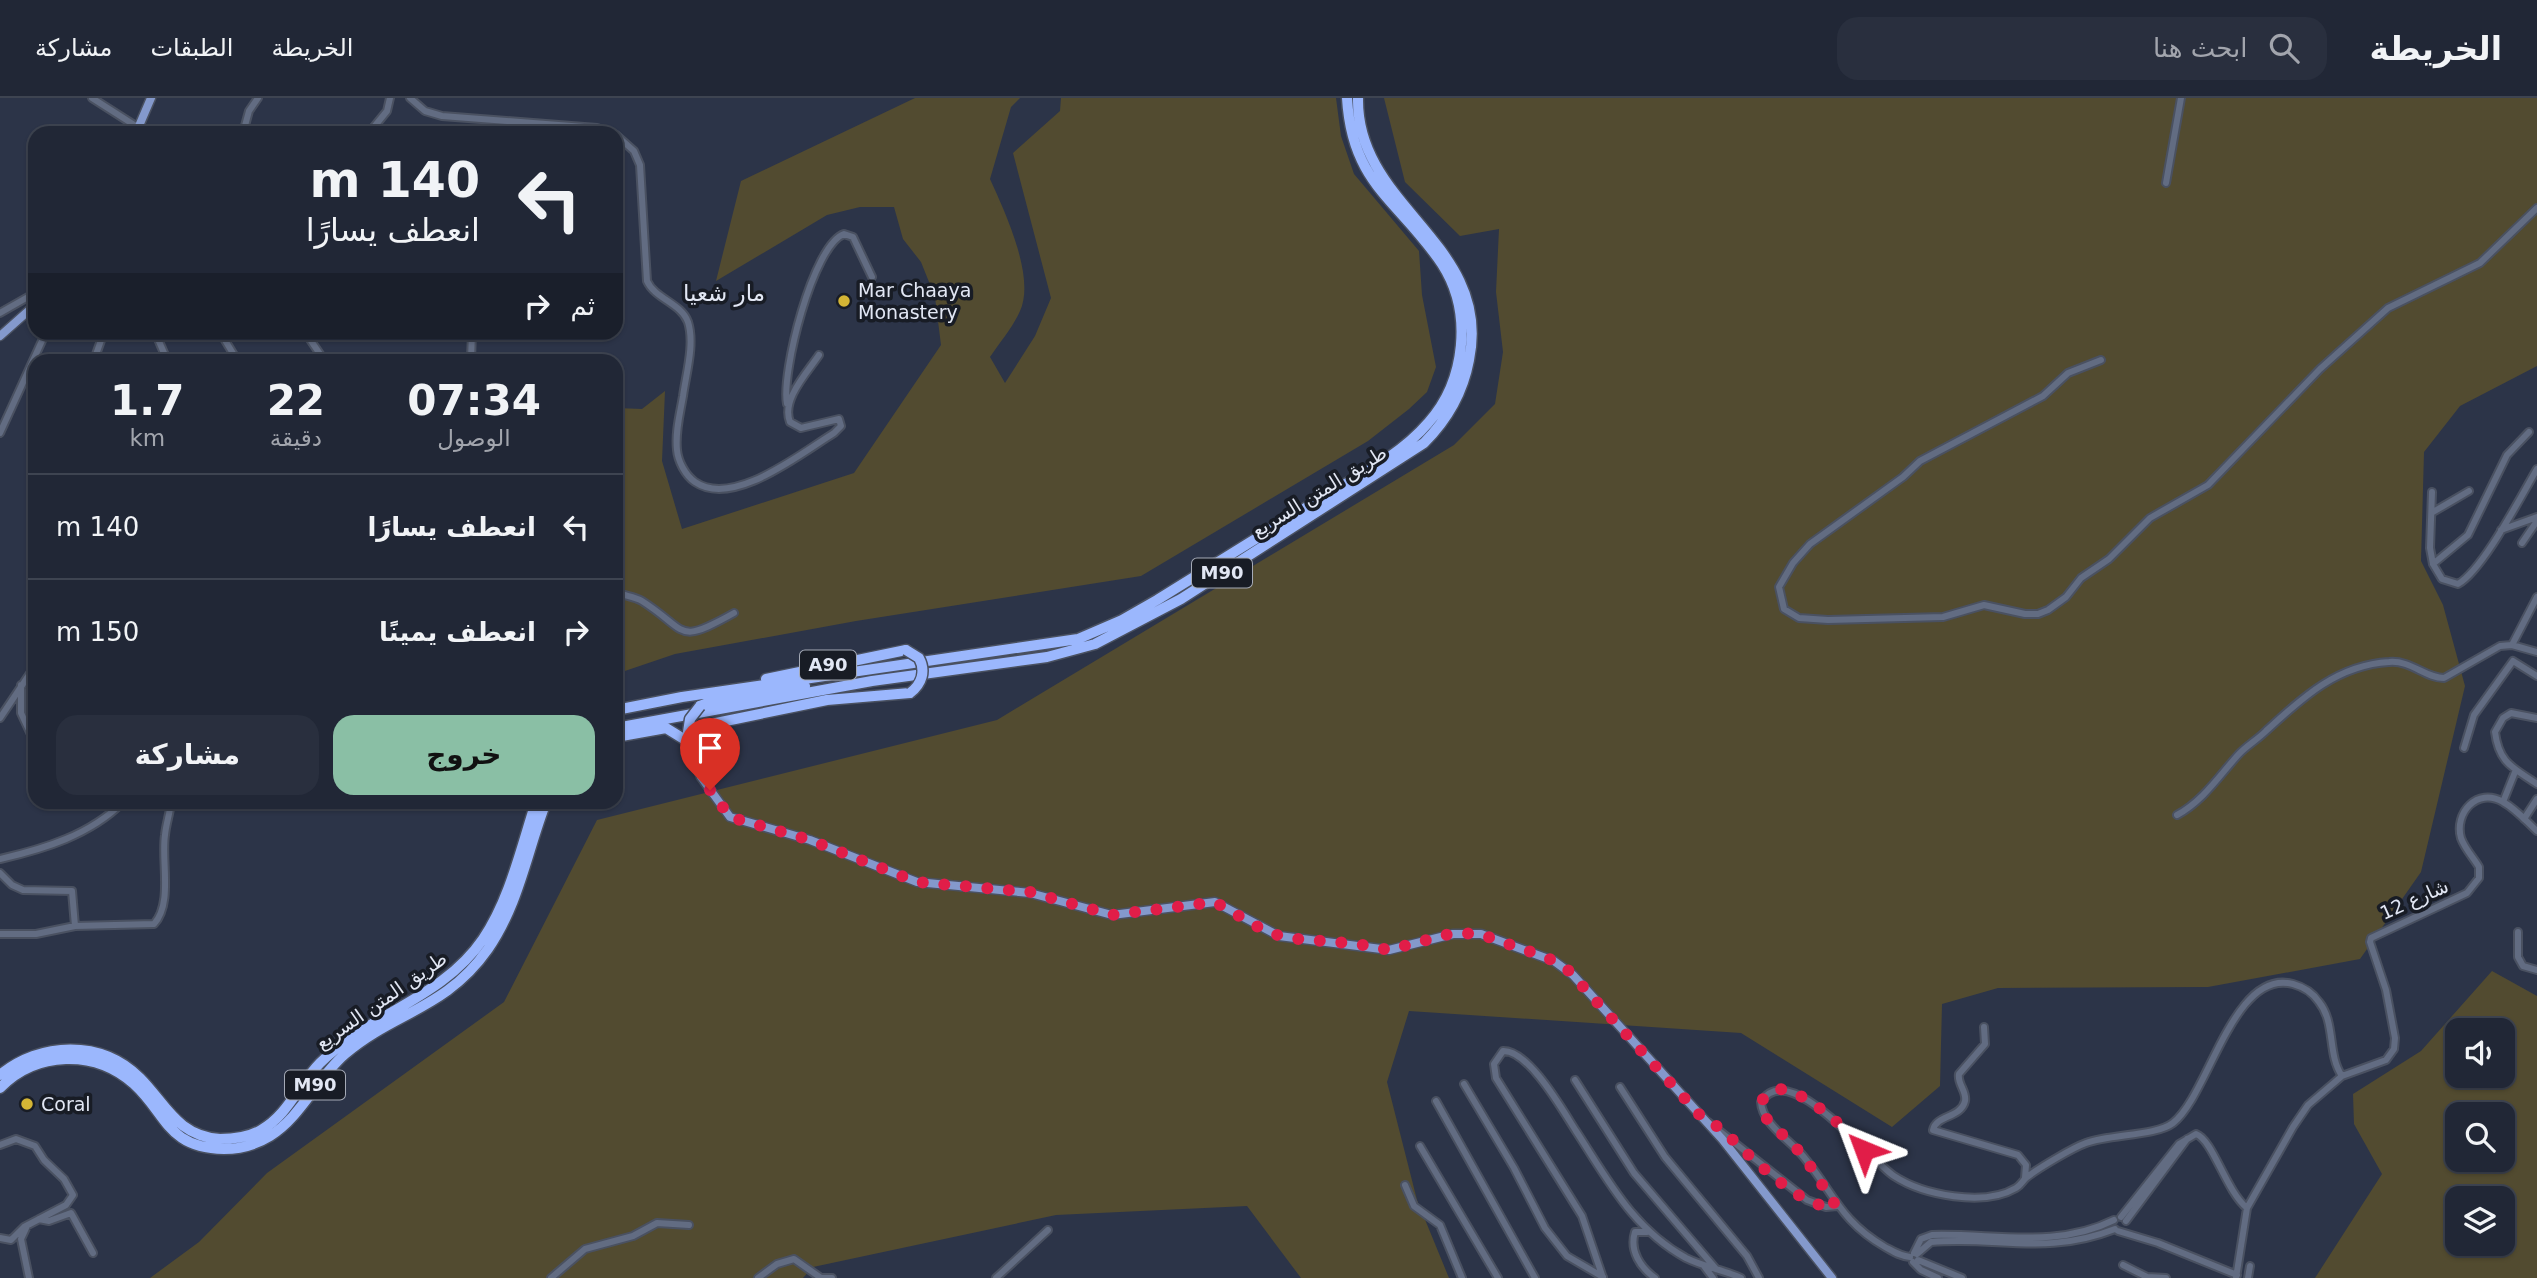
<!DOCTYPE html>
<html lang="ar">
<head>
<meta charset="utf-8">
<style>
  :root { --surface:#212736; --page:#292f3e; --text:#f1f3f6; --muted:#a2a5ad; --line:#3e4451; --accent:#8abfa5 }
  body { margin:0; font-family:"DejaVu Sans","Noto Sans Arabic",sans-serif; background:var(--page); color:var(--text); direction:rtl; height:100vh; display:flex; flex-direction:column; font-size:26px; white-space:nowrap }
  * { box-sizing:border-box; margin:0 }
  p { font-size:23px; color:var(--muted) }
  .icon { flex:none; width:38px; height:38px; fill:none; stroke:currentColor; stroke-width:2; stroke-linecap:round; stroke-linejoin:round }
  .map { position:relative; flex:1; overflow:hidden; direction:ltr }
  .details { position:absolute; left:28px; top:256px; width:595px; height:455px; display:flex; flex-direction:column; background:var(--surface); border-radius:21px; box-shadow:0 2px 5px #0004,0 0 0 2px var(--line); direction:rtl }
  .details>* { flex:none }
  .hud { position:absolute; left:28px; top:28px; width:595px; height:214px; border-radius:21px; box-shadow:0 2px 5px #0004,0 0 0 2px var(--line); direction:rtl; background:#212736; color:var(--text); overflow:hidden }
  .controls { position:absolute; left:2445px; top:920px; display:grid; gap:14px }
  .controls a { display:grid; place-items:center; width:70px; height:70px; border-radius:14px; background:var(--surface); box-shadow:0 2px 5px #0004,0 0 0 2px var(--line); font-size:35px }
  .pin { position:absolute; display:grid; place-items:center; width:60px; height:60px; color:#fff; margin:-72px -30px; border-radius:50% 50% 50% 0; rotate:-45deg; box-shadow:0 0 7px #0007 }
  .pin .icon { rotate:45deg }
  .me { position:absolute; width:77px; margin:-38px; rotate:316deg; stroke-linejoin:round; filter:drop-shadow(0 0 5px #0008) }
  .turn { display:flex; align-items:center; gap:24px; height:147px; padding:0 28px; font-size:32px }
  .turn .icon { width:91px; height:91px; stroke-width:2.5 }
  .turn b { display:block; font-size:49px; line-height:60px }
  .then { display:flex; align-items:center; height:66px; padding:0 28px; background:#0003; gap:14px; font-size:26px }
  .eta { display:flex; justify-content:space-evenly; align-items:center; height:119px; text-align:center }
  .eta b { font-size:42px; font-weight:800; line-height:49px }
  .primary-button { display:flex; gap:14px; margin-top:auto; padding:14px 28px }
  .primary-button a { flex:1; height:80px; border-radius:21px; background:var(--accent); color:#111; font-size:28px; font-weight:800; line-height:80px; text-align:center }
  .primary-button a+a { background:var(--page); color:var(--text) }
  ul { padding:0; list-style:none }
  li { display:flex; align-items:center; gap:21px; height:105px; padding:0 28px; border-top:2px solid var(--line) }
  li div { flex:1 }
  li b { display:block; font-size:26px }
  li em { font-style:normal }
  header { display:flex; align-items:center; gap:42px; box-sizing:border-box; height:98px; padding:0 35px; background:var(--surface); border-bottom:2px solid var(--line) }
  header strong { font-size:33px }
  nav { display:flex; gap:38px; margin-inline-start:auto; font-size:24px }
  .search { width:490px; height:63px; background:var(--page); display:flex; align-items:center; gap:18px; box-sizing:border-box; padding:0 24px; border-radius:21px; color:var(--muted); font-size:26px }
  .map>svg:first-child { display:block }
</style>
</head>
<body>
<header>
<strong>الخريطة</strong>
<div class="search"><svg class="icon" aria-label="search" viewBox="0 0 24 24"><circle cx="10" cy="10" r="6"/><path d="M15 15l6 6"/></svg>ابحث هنا</div>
<nav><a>الخريطة</a><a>الطبقات</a><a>مشاركة</a></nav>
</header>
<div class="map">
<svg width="2537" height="1180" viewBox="0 0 2537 1180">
  <rect width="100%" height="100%" fill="#2c3448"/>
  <path fill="#524b30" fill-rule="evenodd" d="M 915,0 L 1020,0 L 1011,9 L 990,81 C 1004,112 1036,179 1020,213 C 1013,229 1000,244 990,259 L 1005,285 L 1035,238 L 1051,200 L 1013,55 L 1060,13 L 1061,0 L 1336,0 L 1341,38 L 1354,76 L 1419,153 L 1422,197 L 1436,269 L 1427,294 L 1409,311 L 1368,343 L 1141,478 L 856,523 L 675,556 L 616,576 L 616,310 L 642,311 L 665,293 L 662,363 L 682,431 L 854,375 L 941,247 L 935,199 L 921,164 L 903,141 L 894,109 L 860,109 L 827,117 L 716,183 L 741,83 Z
    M 1384,0 L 2537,0 L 2537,268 L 2460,308 L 2424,354 L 2421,463 L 2443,507 L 2465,588 L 2421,774 L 2360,861 L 2208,889 L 1998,890 L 1942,906 L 1940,988 L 1892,1029 L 1741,935 L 1409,913 L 1387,984 L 1417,1102 L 1449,1180 L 1301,1180 L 1247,1108 L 1056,1117 L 813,1169 L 803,1180 L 150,1180 L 199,1144 L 267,1075 L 504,904 L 597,722 L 997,622 L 1454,347 L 1495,306 L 1503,254 L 1496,194 L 1499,131 L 1460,138 L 1405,84 Z
    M 2492,873 L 2537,898 L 2537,1180 L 2315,1180 L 2382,1076 L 2354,1026 L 2353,996 L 2421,953 ZM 2457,933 L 2502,933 L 2502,978 L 2457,978 ZM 2457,1017 L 2502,1017 L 2502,1062 L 2457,1062 ZM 2457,1101 L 2502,1101 L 2502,1146 L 2457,1146 Z"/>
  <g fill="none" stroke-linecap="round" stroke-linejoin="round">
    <g stroke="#4a5161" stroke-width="10">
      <path id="minor" d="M 92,0 L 139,30
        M 410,0 L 425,13 L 442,18 L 597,30 L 613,35
        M 243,35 L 249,13 L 258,0
        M 369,35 L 387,13 L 390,0
        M 616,37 L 634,53 L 640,67 L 647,183 C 655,201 681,205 688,224 C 695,246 686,276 683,298 C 680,316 675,334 677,352 C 678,363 685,377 695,384 C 733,410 800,356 834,335 L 841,328 L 839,321 L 801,330 L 790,324 C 781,302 807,275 819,257
        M 2166,85 L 2181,0
        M 32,93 L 35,94
        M 0,215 L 35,195
        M 155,234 L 167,262
        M 220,234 L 237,262
        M 305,234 L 324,262
        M 94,262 L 104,234
        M 471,262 L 472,234
        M 2101,262 L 2068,275 L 2043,298 L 1920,363 L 1903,379 L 1810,446 L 1793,465 L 1779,489 L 1784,511 L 1799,520 L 1828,522 L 1943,519 L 1984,507 L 2025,516 L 2038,516 L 2048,512 L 2066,499 L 2081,480 L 2109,461 L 2150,420 L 2208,387 L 2320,271 L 2388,210 L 2480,165 L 2537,110
        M 787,306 C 781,275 813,147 844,136 L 853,139 L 872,179
        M 0,335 L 46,234
        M 2432,394 L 2430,450 L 2433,466 L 2442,481 L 2458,486 C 2483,472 2521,398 2537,371
        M 2433,414 L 2469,393
        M 2501,432 L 2537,419
        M 2522,445 L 2537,423
        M 2433,466 L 2468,437 L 2507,357 L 2529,334
        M 616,494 C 624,498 634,498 642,503 C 689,533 675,548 734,515
        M 2537,499 L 2512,547 L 2537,554
        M 21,587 L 21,615 L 35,645
        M 0,620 L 35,568
        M 2537,620 L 2511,615 L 2503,620 L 2495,634 C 2499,666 2514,670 2537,686
        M 2464,650 L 2474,617 L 2513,563 L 2537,578
        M 31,677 L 35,652
        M 2503,704 L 2515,674
        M 2177,717 C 2203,703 2219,678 2238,657 C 2246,648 2257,642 2266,633 C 2302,600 2337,567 2389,564 C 2411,562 2425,580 2444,580 L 2500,548 L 2512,547
        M 2524,721 L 2537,701
        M 0,761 C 44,751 90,737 123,704
        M 0,775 L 12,787 L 23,792 L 72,793 L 75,828
        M 2518,834 L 2518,859 L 2523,868 L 2537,872
        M 0,836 L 36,836 L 75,828 L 154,826 C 173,805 161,763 165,737 C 166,726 170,715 171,704
        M 1984,929 L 1985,946 L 1959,976 C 1957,986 1967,993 1965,1003 C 1961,1020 1936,1017 1933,1032 L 2018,1057 L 2026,1067 L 2025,1080
        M 1575,982 L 1634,1075 L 1716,1171
        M 1464,986 L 1514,1070 L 1545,1130 L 1567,1158 L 1603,1179
        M 1620,989 L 1665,1059 L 1747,1158 L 1759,1180
        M 1436,1003 L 1535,1180
        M 1708,1024 L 1807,1102 L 1826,1109 L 1837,1108
        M 0,1047 L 16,1041 L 35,1048 L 44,1062 L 64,1081 L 73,1097 L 66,1107 L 24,1129 L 11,1142 L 0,1140
        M 1420,1048 L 1498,1180
        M 1405,1087 L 1414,1108 L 1440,1127 L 1462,1180
        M 2121,1119 L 2179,1046 L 2196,1036 C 2213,1042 2226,1093 2247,1110
        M 39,1121 L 49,1123 L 71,1115 L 93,1155
        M 2126,1123 L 2187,1041
        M 27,1128 L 21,1141 L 29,1180
        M 2118,1133 L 2158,1145 L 2237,1177
        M 1647,1134 L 1635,1134 C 1629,1153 1641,1170 1655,1180
        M 1914,1155 L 1921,1141 L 1932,1137 C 1994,1135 2056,1151 2114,1122
        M 1917,1156 L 1931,1144 C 1998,1138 2046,1158 2115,1131
        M 1910,1159 C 1900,1158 1894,1154 1885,1149 C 1840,1123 1834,1095 1803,1058 C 1790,1042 1762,1026 1761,1004 C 1789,958 1870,1063 1894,1078 C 1923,1097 1984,1109 2016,1090 C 2021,1087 2023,1082 2027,1079 C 2039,1070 2072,1050 2086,1045 C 2110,1036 2156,1038 2173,1025 C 2209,997 2233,870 2293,886 C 2304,889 2313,895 2319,904 C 2336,925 2327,956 2342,978
        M 1918,1162 L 1962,1180
        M 1913,1164 L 1921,1172 L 1938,1180
        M 2123,1167 L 2147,1179 L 2166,1180
        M 1704,1168 L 1713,1180
        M 551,1180 L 585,1151 L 633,1138 L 657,1125 L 689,1127
        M 758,1180 L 777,1166 L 794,1161 L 821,1180
        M 821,1180 L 832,1180
        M 996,1180 L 1048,1132
        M 1603,1180 L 1582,1118 L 1496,980 L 1494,966 L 1503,953 C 1529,952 1563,1013 1576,1033 C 1608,1082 1633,1131 1686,1160 C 1704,1169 1724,1172 1741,1180
        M 2236,1180 L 2247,1110 L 2293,1029 L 2308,1007 L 2342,978 L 2386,962 L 2394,951 L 2395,940 L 2386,892 L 2370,844 L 2371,840 L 2467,795 L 2479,780 L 2479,769 C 2473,759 2465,751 2461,740 C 2454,715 2477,689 2503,704 C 2516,711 2527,724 2537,733
        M 2248,1180 L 2250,1168"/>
    </g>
    <g stroke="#4a5161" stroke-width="11">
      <path id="major" d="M 136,35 L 151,0
        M 0,238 L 35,207
        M 691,654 L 701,679 L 730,719 L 810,742 L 917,784 L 1030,795 L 1112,817 L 1215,804 L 1279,838 L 1389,852 L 1453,836 L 1481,836 L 1554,863 L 1573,877 L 1722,1041 L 1832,1180"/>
    </g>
    <g stroke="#4a5161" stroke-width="13">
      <path id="highway" d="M 766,581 L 906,552
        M 700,608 L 710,604 L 805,588
        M 616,612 L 682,599 L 1078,541 L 1122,522 L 1157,502 C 1211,469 1265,435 1320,401 C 1356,379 1400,358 1428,325 C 1466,283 1473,214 1442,166 C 1399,102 1352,87 1347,0
        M 616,630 L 872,583 L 1047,559 L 1095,546 L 1181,501 L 1424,345 C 1447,322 1463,294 1469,262 C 1493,145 1356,110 1358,0
        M 616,639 L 666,630 L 687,643 L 691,654
        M 691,654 L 703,633 L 716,625 L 827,602 L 910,595
        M 0,977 C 40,944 101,941 140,980 C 166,1006 177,1038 220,1041 C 234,1041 249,1039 261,1032 C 288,1017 299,986 320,965 C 370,915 442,901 483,841 C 510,801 521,750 536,704
        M 0,990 C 36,953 95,951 134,986 C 167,1016 167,1050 224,1051 C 240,1051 257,1046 270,1038 C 301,1019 317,980 345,956 C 394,914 446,911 488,851 C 519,806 527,753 546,704"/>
    </g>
    <use href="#minor" stroke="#626c82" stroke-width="6"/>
    <use href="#major" stroke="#8499cc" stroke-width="8"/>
    <use href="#highway" stroke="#9bb7fd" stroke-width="10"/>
    <g stroke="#4a5161" stroke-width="13" stroke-linecap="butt">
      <path id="highway-bridge" d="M 906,552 L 919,560 C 926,573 922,586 910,595
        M 688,634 L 690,621 L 700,608"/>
    </g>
    <use href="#highway-bridge" stroke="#9bb7fd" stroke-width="10"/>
  </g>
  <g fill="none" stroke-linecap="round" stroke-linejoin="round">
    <path stroke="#e11d48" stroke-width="12" stroke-dasharray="0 21.6" d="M 710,692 L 730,719 L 810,742 L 917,784 L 1030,794 L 1112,817 L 1215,804 L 1265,833 L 1287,840 L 1358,846 L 1389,852 L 1453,835 L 1480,836 L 1548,860 L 1567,871 L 1706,1024 L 1719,1029 C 1744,1051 1802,1115 1836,1108 L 1803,1057 L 1765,1019 L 1761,1004 L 1765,998 L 1780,991 C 1809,995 1846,1031 1864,1052"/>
  </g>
  <g fill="#d4b535" stroke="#181c25" stroke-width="2.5">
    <circle cx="844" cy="203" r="7"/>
    <circle cx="27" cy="1006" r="7"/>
  </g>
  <g text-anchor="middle" stroke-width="7" stroke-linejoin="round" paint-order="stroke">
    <g fill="#181c25" stroke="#a5aab6" stroke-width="2">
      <rect x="1192" y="460.5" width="60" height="29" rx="5"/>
      <rect x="800" y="552.5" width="56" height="29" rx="5"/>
      <rect x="285" y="972.5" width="60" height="29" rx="5"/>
    </g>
    <g font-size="18" font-weight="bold" fill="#e2e7f4">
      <text x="1222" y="481">M90</text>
      <text x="828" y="573">A90</text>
      <text x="315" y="993">M90</text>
    </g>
    <g font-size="19" fill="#e2e7f4" stroke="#181c25" text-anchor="start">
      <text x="858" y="199">Mar Chaaya<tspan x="858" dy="22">Monastery</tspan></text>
      <text x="41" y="1013">Coral</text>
    </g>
    <g font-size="19" fill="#e2e7f4" stroke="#181c25">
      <text transform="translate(1319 393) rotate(-32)" y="7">طريق المتن السريع</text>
      <text transform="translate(2414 801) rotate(-24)" y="7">شارع 12</text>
      <text transform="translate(381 902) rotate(-35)" y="7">طريق المتن السريع</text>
    </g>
    <g font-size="23" fill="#e2e7f4" stroke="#181c25">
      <text x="724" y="203">مار شعيا</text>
    </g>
  </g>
</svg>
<div class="controls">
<a><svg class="icon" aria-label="sound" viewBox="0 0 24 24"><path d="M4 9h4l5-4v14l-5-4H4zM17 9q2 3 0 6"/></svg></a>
<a><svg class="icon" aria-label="search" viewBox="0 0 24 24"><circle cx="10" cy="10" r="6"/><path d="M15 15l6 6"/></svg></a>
<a><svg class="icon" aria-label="layers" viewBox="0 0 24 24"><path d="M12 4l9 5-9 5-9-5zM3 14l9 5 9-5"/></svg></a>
</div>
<div class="pin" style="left:710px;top:692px;background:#d93025"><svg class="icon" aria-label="arrive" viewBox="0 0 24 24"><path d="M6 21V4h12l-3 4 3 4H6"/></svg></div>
<svg class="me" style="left:1864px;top:1052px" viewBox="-20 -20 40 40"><path d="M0-17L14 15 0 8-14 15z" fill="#e11d48" stroke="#fff" stroke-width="4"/></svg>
<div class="hud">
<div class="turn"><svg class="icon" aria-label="left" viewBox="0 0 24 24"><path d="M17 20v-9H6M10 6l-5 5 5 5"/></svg><div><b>140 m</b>انعطف يسارًا</div></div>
<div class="then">ثم<svg class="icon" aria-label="right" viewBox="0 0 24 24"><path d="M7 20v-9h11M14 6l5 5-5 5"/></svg></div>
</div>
<section class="details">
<div class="eta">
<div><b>07:34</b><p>الوصول</p></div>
<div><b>22</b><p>دقيقة</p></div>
<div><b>1.7</b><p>km</p></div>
</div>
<ul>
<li><svg class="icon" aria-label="left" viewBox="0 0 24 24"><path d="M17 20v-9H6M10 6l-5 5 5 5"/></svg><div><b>انعطف يسارًا</b></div><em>140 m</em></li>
<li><svg class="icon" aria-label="right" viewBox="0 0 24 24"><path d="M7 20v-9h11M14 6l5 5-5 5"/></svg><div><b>انعطف يمينًا</b></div><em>150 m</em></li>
</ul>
<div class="primary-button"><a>خروج</a><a>مشاركة</a></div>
</section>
</div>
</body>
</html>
